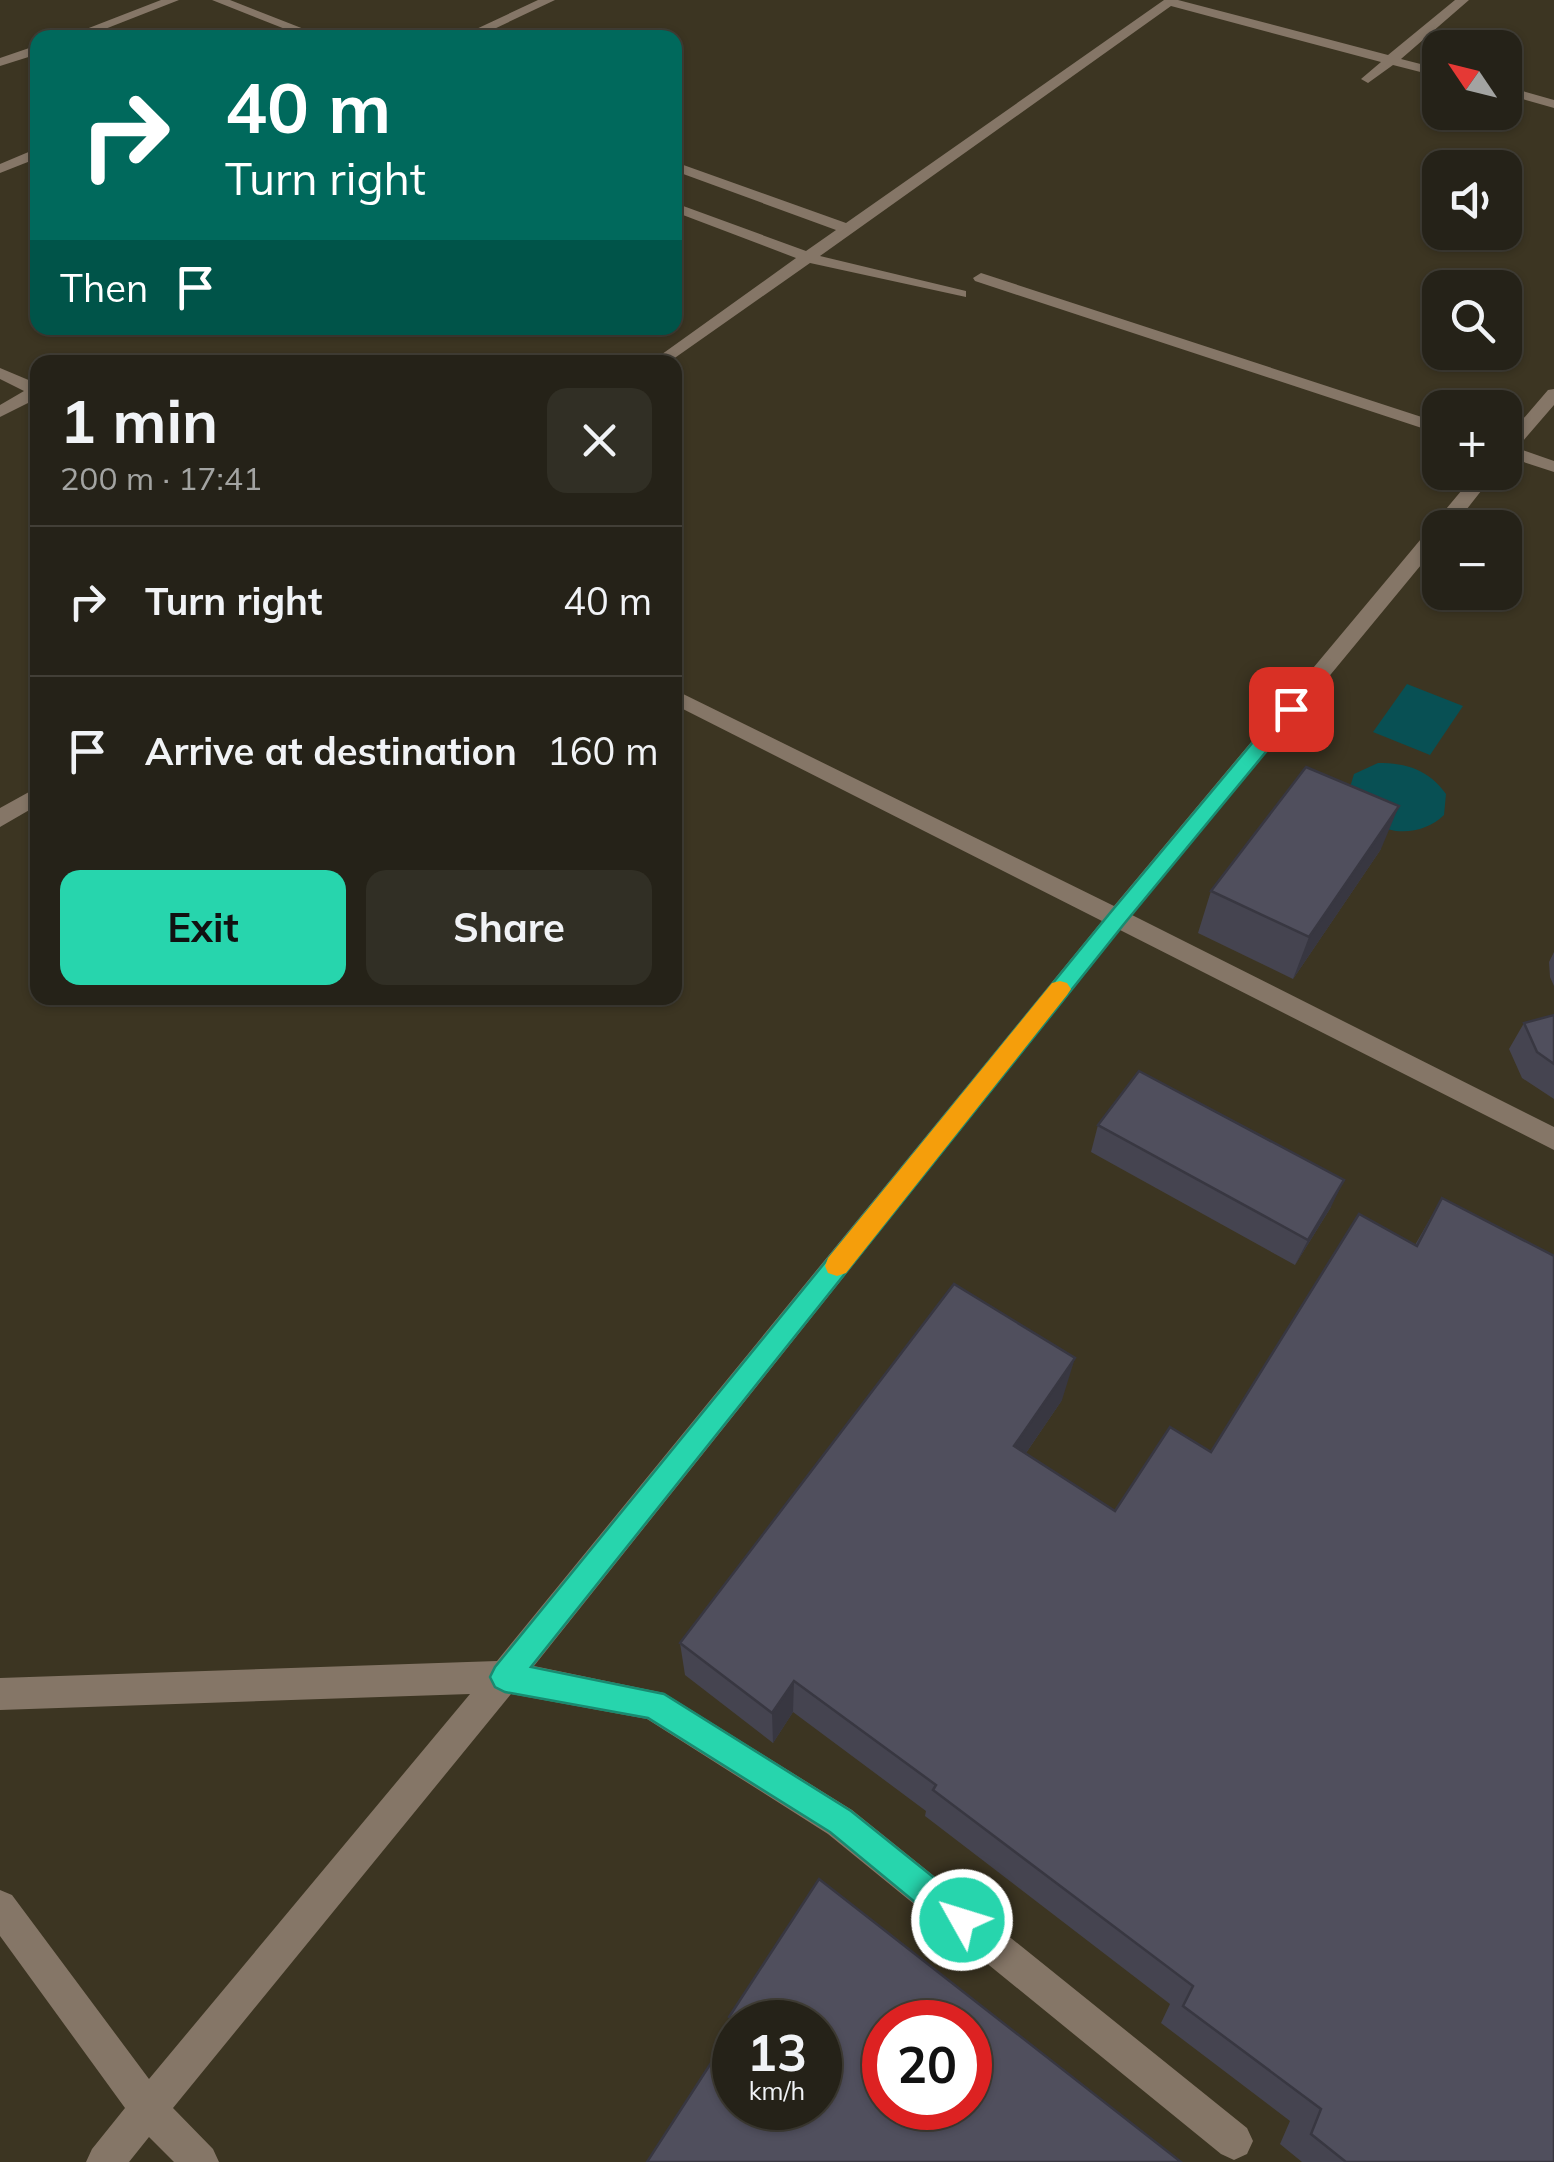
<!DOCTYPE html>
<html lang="en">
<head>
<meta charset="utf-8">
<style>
  :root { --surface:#252218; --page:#312f25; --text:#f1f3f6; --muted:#a3a4a2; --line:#423f37; --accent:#27d5ad }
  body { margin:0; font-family:Mulish,sans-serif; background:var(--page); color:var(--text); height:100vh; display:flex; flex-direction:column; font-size:38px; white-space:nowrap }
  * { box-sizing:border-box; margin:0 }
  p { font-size:32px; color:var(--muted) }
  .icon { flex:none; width:55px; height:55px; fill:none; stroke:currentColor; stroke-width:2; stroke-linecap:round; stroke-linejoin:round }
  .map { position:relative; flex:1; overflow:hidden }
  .side { position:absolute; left:30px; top:355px; width:652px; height:650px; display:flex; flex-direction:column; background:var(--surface); border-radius:20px; box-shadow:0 2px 8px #0004,0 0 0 2px var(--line) }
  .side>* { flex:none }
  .guide { position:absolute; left:30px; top:30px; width:652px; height:305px; border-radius:20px; box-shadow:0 2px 8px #0004,0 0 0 2px var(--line); background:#00695c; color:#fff; overflow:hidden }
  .needle { width:65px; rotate:305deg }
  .controls { position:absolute; left:1422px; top:30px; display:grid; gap:20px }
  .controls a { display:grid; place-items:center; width:100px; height:100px; border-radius:20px; background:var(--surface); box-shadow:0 2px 8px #0004,0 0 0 2px var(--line); font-size:50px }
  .speed { position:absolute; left:712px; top:2000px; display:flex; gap:20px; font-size:50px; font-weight:700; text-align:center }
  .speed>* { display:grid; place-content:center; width:130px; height:130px; border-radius:50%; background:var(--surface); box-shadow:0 2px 8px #0004,0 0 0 2px var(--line); line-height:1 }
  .speed small { font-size:25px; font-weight:400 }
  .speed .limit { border:15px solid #d22; background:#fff; color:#111 }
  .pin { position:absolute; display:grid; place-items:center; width:85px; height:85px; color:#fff; margin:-42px; border-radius:20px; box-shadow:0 5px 15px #0006 }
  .me { position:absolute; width:110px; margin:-55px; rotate:309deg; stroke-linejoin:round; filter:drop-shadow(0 0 8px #0008) }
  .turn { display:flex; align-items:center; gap:35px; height:210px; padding:0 30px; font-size:45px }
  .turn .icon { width:130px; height:130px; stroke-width:2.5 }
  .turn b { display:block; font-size:70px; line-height:85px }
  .then { display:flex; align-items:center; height:95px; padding:0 30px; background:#0003; gap:20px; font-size:38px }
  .round { display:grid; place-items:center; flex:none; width:105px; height:105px; border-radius:20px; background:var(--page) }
  .overview { display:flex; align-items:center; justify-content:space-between; height:170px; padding:0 30px }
  h1 { font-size:60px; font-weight:700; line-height:75px }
  .cta { display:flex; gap:20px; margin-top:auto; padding:20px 30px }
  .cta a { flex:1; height:115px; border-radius:20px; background:var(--accent); color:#111; font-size:40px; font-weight:700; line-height:115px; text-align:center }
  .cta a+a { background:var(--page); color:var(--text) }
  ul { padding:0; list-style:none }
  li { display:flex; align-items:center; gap:30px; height:150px; padding:0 30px; border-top:2px solid var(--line) }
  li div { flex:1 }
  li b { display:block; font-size:38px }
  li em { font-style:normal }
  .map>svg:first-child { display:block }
</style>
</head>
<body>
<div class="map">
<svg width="1554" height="2162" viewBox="0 0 1554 2162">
  <rect width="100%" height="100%" fill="#312d20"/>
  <path fill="#3c3522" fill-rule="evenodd" d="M 0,0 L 1554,0 L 1554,2162 L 0,2162 ZM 38,38 L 675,38 L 675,328 L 38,328 ZM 1440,48 L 1505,48 L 1505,112 L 1440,112 ZM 1440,168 L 1505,168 L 1505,232 L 1440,232 ZM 1440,288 L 1505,288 L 1505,352 L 1440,352 ZM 38,362 L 675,362 L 675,998 L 38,998 ZM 1440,408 L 1505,408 L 1505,472 L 1440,472 ZM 1440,528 L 1505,528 L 1505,592 L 1440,592 ZM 735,2022 L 820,2022 L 820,2108 L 735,2108 ZM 885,2022 L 970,2022 L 970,2108 L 885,2108 Z"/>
  <path fill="#085054" d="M 1407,684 L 1463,706 L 1430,755 L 1373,732 Z
    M 1378,763 C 1407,763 1429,770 1446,794 L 1444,815 C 1427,832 1397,837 1376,824 C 1366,817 1356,803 1348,794 L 1354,774 Z"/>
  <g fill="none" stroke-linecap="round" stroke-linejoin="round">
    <path fill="#857667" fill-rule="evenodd" d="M 161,0 L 179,0 L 82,38 L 63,38 Z
      M 212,0 L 230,0 L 327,38 L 308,38 Z
      M 538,0 L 555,0 L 475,38 L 457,38 Z
      M 1164,0 L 1178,0 L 1388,55 L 1455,0 L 1469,0 L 1401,59 L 1440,69 L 1440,77 L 1393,65 L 1368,83 L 1361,79 L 1381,62 L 1171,6 L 820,256 L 966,291 L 966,297 L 810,263 L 669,362 L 651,362 L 796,258 L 675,212 L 675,203 L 806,251 L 836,230 L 675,171 L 675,162 L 846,223 Z
      M 38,45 L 38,54 L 0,66 L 0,58 Z
      M 1505,86 L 1554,100 L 1554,108 L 1505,94 Z
      M 38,148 L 38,158 L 0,173 L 0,164 Z
      M 981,273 L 1440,423 L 1440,434 L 975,281 L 973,278 Z
      M 0,368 L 38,384 L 38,398 L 0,417 L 0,405 L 24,391 L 0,379 Z
      M 1554,389 L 1554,405 L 1517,448 L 1554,461 L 1554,472 L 1505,456 L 1505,440 L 1548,390 Z
      M 1477,472 L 1496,472 L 1452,528 L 1440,528 L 1440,542 L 1132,915 L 1554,1127 L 1554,1150 L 1120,930 L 534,1666 L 664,1693 L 852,1810 L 1247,2128 L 1253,2141 L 1247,2154 L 1234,2160 L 1221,2154 L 828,1834 L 647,1719 L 511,1694 L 173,2108 L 213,2149 L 219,2162 L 174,2162 L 149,2137 L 129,2162 L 86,2162 L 92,2149 L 125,2108 L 0,1936 L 0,1890 L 12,1895 L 149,2079 L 470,1694 L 0,1710 L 0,1678 L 497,1661 L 1102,921 L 675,705 L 675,690 L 1114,906 Z
      M 38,787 L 38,805 L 0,827 L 0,808 Z"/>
  </g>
  <path fill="#454450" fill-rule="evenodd" d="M 1381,849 L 1293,979 L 1198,933 L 1211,891 Z
    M 1554,952 L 1554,986 L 1550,977 L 1549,962 Z
    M 1554,1015 L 1554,1099 L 1522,1078 L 1509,1049 L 1524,1023 Z
    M 1098,1125 L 1331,1207 L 1295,1265 L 1091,1152 Z
    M 1442,1198 L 1554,2162 L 1302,2162 L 1280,2144 L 1290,2121 L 1161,2023 L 1170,2004 L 925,1816 L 926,1811 L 793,1712 L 773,1743 L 685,1675 L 680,1643 L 1062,1400 L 1026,1453 L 1115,1511 L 1211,1452 L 1415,1245 Z
    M 819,1879 L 1181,2162 L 647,2162 L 731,2031 L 729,2017 ZM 735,2022 L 820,2022 L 820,2108 L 735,2108 ZM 885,2022 L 970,2022 L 970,2108 L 885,2108 Z"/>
  <path fill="#383741" d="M 1399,806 L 1381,849 L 1293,979 L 1309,937 Z
    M 1344,1180 L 1331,1207 L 1295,1265 L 1308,1240 Z
    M 1075,1358 L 1062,1400 L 1004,1485 L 1014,1446 Z
    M 794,1681 L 793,1712 L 773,1743 L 772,1713 Z"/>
  <path fill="#504f5d" stroke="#383741" stroke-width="2.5" fill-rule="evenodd" d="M 1306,767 L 1399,806 L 1309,937 L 1211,891 Z
    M 1554,1015 L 1554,1064 L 1537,1052 L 1524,1023 Z
    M 1139,1071 L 1344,1180 L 1308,1240 L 1098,1125 Z
    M 1442,1198 L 1554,1256 L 1554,2162 L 1346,2162 L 1311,2134 L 1321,2109 L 1183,2006 L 1193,1986 L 933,1790 L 936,1785 L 794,1681 L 772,1713 L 680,1643 L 954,1284 L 1075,1358 L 1014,1446 L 1115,1511 L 1170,1427 L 1211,1452 L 1359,1214 L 1417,1246 Z
    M 819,1879 L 1181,2162 L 647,2162 L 735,2026 L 735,2108 L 820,2108 L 820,2022 L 736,2022 L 729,2017 ZM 885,2022 L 970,2022 L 970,2108 L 885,2108 Z"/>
  <path fill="#27d5ad" stroke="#198a70" stroke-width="2.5" d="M 1291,703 L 1298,705 L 1298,713 L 1124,924 L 531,1667 L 664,1694 L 851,1811 L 973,1909 L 977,1920 L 973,1931 L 962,1936 L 950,1931 L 830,1832 L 648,1718 L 505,1692 L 495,1687 L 490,1677 L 495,1667 L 1110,913 L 1284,705 Z"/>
  <path fill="#f59e0b" d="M 1060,981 L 1067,983 L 1071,989 L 1067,995 L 846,1273 L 837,1276 L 828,1273 L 825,1266 L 828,1258 L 1052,983 Z"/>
</svg>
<div class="controls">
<a><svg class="needle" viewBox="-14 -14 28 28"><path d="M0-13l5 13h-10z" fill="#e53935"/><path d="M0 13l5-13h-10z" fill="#a3a4a2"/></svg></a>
<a><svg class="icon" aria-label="sound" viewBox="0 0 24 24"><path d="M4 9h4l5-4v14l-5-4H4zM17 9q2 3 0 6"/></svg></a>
<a><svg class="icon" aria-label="search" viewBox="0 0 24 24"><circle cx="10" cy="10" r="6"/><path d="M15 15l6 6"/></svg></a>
<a>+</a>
<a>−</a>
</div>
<div class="speed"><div>13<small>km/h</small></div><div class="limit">20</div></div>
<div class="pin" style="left:1291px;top:709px;background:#d93025"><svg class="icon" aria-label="arrive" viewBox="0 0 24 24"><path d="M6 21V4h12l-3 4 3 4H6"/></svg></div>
<svg class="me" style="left:962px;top:1920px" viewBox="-20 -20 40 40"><circle r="17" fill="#27d5ad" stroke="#fff" stroke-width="3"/><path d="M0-11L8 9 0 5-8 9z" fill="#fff"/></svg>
<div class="guide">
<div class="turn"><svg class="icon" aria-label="right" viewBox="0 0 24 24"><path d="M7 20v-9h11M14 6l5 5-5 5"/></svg><div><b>40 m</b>Turn right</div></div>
<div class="then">Then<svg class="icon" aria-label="arrive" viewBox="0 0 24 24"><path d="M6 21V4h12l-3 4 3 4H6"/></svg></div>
</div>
<section class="side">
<div class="overview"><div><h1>1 min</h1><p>200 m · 17:41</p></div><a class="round"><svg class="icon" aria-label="close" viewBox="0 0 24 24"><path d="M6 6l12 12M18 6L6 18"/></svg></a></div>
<ul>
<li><svg class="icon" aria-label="right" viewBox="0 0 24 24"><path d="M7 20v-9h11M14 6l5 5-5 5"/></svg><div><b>Turn right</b></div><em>40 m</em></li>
<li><svg class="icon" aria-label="arrive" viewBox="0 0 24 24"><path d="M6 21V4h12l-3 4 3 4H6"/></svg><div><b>Arrive at destination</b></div><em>160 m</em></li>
</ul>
<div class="cta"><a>Exit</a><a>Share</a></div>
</section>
</div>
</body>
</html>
